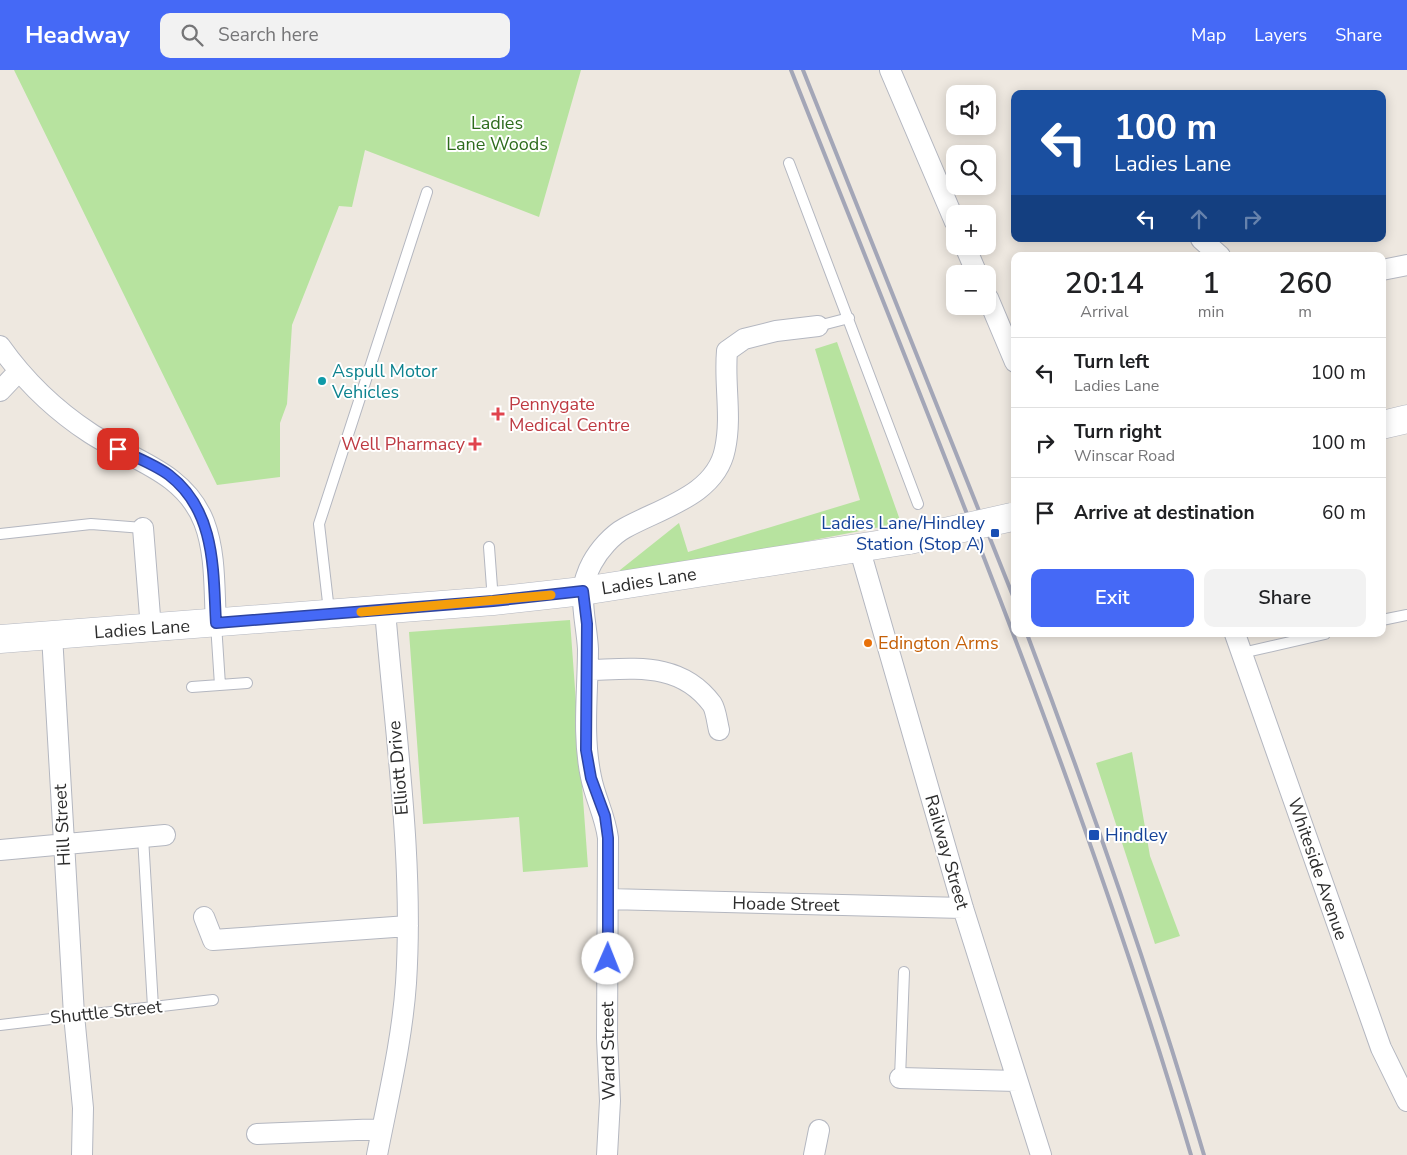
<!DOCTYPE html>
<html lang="en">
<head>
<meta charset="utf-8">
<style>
  :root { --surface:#fff; --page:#f2f2f2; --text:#202124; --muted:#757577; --line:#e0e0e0; --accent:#4569f6 }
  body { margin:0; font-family:"Nunito Sans",sans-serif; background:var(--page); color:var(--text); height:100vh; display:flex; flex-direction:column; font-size:19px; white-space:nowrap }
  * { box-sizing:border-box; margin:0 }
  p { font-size:16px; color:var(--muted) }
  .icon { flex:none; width:28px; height:28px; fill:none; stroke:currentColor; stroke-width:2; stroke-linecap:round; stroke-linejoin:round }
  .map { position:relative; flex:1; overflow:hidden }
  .details { position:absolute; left:1011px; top:182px; width:375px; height:385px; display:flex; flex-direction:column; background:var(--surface); border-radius:10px; box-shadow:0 2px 12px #0003 }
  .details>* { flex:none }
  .guide { position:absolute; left:1011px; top:20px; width:375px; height:152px; border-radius:10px; box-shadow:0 2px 12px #0003; background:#1a4fa0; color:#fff; overflow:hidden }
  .tools { position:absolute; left:946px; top:15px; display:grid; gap:10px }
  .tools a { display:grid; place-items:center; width:50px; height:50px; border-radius:10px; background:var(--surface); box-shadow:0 2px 12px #0003; font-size:25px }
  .pin { position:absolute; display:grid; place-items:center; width:42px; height:42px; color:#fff; margin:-21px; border-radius:10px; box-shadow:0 2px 8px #0006 }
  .me { position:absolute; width:55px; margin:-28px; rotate:1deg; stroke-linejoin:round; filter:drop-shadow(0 0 4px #0008) }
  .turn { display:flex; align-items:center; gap:18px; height:105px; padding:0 20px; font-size:22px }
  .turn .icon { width:65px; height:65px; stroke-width:2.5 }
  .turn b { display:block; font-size:35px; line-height:42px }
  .lanes { display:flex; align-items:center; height:48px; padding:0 20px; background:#0003; justify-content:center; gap:25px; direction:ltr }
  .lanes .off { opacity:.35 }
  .eta { display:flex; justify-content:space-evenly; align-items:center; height:85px; text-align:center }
  .eta b { font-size:30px; font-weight:600; line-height:35px }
  .action { display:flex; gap:10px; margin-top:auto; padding:10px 20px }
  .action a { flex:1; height:58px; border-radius:10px; background:var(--accent); color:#fff; font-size:20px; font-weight:600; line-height:58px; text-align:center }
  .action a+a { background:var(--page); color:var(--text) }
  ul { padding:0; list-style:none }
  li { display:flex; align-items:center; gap:15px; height:70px; padding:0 20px; border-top:1px solid var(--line) }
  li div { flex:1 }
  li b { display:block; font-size:19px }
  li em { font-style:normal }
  header { display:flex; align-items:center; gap:30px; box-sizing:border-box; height:70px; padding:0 25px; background:var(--accent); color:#fff }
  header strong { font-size:24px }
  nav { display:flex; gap:28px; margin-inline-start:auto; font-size:18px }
  .search { width:350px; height:45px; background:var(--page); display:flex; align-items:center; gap:12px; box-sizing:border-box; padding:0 18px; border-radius:10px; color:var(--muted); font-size:19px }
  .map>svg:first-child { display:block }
</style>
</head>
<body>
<header>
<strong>Headway</strong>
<div class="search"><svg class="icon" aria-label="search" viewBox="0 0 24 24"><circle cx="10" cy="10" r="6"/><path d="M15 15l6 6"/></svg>Search here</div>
<nav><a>Map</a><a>Layers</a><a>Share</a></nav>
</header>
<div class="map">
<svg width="1407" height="1085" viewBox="0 0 1407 1085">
  <rect width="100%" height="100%" fill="#eee8e0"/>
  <path fill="#b7e39f" d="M 14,0 L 581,0 L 539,147 L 365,80 L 352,137 L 339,136 L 292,255 L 287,334 L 280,353 L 280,407 L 217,415 Z
    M 837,272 L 901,453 L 623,507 L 620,500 L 679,453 L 688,482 L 860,430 L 815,279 Z
    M 570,550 L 588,797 L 523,802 L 519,747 L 423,754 L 409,562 Z
    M 1132,682 L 1150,786 L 1180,866 L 1155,874 L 1096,693 Z"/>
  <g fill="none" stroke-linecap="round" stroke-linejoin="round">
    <g stroke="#b4b7c0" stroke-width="12">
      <path id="lane" d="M 789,93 L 918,434
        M 818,256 L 849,248
        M 0,464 L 91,454 L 143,458
        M 489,477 L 493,531
        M 329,541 L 319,454 L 427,122
        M 1382,550 L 1407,545
        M 216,554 L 220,615
        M 1242,583 L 1325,564
        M 192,617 L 247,613
        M 143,767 L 153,937
        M 0,955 L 213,930
        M 900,1008 L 904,902"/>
    </g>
    <g stroke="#b4b7c0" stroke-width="22">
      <path id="street" d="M 890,0 L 955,152
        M 1201,169 L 1220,186
        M 965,176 L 977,204
        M 1382,200 L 1407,195
        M 988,228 L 1015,292
        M 0,276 C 24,310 55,340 90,363 C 131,390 184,401 204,452 C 216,483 214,520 216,553
        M 0,321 L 18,302
        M 143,458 L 151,559
        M 859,477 L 963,838 L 1041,1085
        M 1235,564 L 1381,978 L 1407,1031
        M 52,565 L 74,945 L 83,1038 L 82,1085
        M 588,600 C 634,599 680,591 712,634 C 716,640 717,652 719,660
        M 0,780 L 165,765
        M 608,829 L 963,838
        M 204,847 L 213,870 L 408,856
        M 900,1008 L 1017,1011
        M 257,1064 L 382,1059
        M 377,1085 C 388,1028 402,971 406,913 C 414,790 395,663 385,540
        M 607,1085 L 610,1031 L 607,968 L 608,768 C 605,745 595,728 591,707 C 582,665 588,621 588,579 C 587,560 582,540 583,522 C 583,514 588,500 592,493 C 599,480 612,465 625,458 C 661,438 716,425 725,379 C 732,346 724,314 727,281 L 744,269 L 776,261 L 818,256
        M 814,1085 L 819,1060"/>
    </g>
    <g stroke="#b4b7c0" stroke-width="29">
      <path id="secondary" d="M 1382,355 L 1407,349
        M 0,569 L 493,531 L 583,521 L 909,470"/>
    </g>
    <use href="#lane" stroke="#fff" stroke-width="10"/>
    <use href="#street" stroke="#fff" stroke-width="20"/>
    <use href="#secondary" stroke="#fff" stroke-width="28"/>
    <path stroke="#a3a6b7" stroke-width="4" d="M 791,0 C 933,358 1082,715 1191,1085
      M 803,0 L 1015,531
      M 1027,564 C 1092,736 1152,909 1204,1085"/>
    <g stroke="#b4b7c0" stroke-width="29" stroke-linecap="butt">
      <path id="secondary-bridge" d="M 909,470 L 1012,447"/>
    </g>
    <use href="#secondary-bridge" stroke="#fff" stroke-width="28"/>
  </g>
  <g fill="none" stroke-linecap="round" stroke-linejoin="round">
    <g stroke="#2d44a0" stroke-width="12">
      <path id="route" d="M 118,379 C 135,387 154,394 169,405 C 216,441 213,500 216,553 L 493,531 L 583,521 L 587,554 L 586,680 L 591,708 L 605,746 L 608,768 L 608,889"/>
    </g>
    <use href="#route" stroke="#4569f6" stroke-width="9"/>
    <path stroke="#f59e0b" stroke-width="9" d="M 361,542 L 551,525"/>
  </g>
  <circle fill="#0f9aa8" stroke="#fff" stroke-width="2" cx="322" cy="311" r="5"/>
  <g fill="#e0444e" stroke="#fff" stroke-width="2">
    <path d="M495.5 336.5h5v5h5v5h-5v5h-5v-5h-5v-5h5z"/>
    <path d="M472.5 366.5h5v5h5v5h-5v5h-5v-5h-5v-5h5z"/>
  </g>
  <g fill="#1a4fb4" stroke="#fff" stroke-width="2">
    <rect x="990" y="458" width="10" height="10" rx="2.5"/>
    <rect x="1088" y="759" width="12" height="12" rx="2.5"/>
  </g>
  <circle fill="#e8710a" stroke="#fff" stroke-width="2" cx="868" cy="573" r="5"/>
  <g text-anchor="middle" stroke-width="4" stroke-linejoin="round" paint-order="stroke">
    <g font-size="18" fill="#2e6b1d" stroke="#fff">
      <text x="497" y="59">Ladies<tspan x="497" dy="21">Lane Woods</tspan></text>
    </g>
    <g font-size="18" fill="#0d838f" stroke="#fff" text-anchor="start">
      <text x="332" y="307">Aspull Motor<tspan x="332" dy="21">Vehicles</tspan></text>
    </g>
    <g font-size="18" fill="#be3a42" stroke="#fff" text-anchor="start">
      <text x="509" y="340">Pennygate<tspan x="509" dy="21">Medical Centre</tspan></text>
      <text x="465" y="380" text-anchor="end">Well Pharmacy</text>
    </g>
    <g font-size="18" fill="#164399" stroke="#fff" text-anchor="end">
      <text x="985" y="459">Ladies Lane/Hindley<tspan x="985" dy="21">Station (Stop A)</tspan></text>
      <text x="1105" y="771" text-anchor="start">Hindley</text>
    </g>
    <g font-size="18" fill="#2d2d2d" stroke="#fff">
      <text transform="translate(649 511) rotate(-9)" y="6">Ladies Lane</text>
      <text transform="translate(142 559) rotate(-4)" y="6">Ladies Lane</text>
      <text transform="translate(398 698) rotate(-95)" y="6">Elliott Drive</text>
      <text transform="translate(62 755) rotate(-93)" y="6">Hill Street</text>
      <text transform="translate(947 782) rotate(74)" y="6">Railway Street</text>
      <text transform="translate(1318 799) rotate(71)" y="6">Whiteside Avenue</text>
      <text transform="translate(786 834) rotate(1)" y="6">Hoade Street</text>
      <text transform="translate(106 942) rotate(-6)" y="6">Shuttle Street</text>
      <text transform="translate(608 981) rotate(-91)" y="6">Ward Street</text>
    </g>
    <g font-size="18" fill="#c56008" stroke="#fff" text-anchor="start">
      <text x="878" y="579">Edington Arms</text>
    </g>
  </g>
</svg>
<div class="tools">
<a><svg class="icon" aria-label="sound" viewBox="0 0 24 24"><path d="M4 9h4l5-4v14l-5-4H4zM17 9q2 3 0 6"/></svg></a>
<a><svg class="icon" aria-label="search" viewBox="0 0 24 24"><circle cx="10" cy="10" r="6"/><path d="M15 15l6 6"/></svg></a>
<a>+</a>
<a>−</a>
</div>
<div class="pin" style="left:118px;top:379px;background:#d93025"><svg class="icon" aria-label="arrive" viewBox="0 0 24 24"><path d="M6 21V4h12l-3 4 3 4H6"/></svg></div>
<svg class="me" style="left:608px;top:889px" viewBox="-20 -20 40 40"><circle r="19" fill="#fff"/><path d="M0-13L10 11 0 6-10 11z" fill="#4569f6"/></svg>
<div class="guide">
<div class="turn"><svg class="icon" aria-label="left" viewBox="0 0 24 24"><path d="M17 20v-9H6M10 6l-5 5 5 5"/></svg><div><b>100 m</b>Ladies Lane</div></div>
<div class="lanes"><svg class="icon" aria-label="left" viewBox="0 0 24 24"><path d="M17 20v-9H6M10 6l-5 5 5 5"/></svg><svg class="icon off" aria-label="ahead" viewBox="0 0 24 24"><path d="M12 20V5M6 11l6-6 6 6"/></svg><svg class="icon off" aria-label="right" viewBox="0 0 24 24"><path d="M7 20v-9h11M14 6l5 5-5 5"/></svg></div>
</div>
<section class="details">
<div class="eta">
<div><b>20:14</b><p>Arrival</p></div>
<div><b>1</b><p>min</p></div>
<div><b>260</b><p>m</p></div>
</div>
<ul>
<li><svg class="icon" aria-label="left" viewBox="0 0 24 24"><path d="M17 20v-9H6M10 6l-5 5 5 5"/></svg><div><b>Turn left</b><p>Ladies Lane</p></div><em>100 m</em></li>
<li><svg class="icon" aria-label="right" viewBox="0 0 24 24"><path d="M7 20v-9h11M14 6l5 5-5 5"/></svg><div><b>Turn right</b><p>Winscar Road</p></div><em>100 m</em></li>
<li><svg class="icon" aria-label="arrive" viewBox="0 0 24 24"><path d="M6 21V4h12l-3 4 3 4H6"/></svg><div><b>Arrive at destination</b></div><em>60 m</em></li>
</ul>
<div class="action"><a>Exit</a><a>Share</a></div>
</section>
</div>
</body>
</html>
